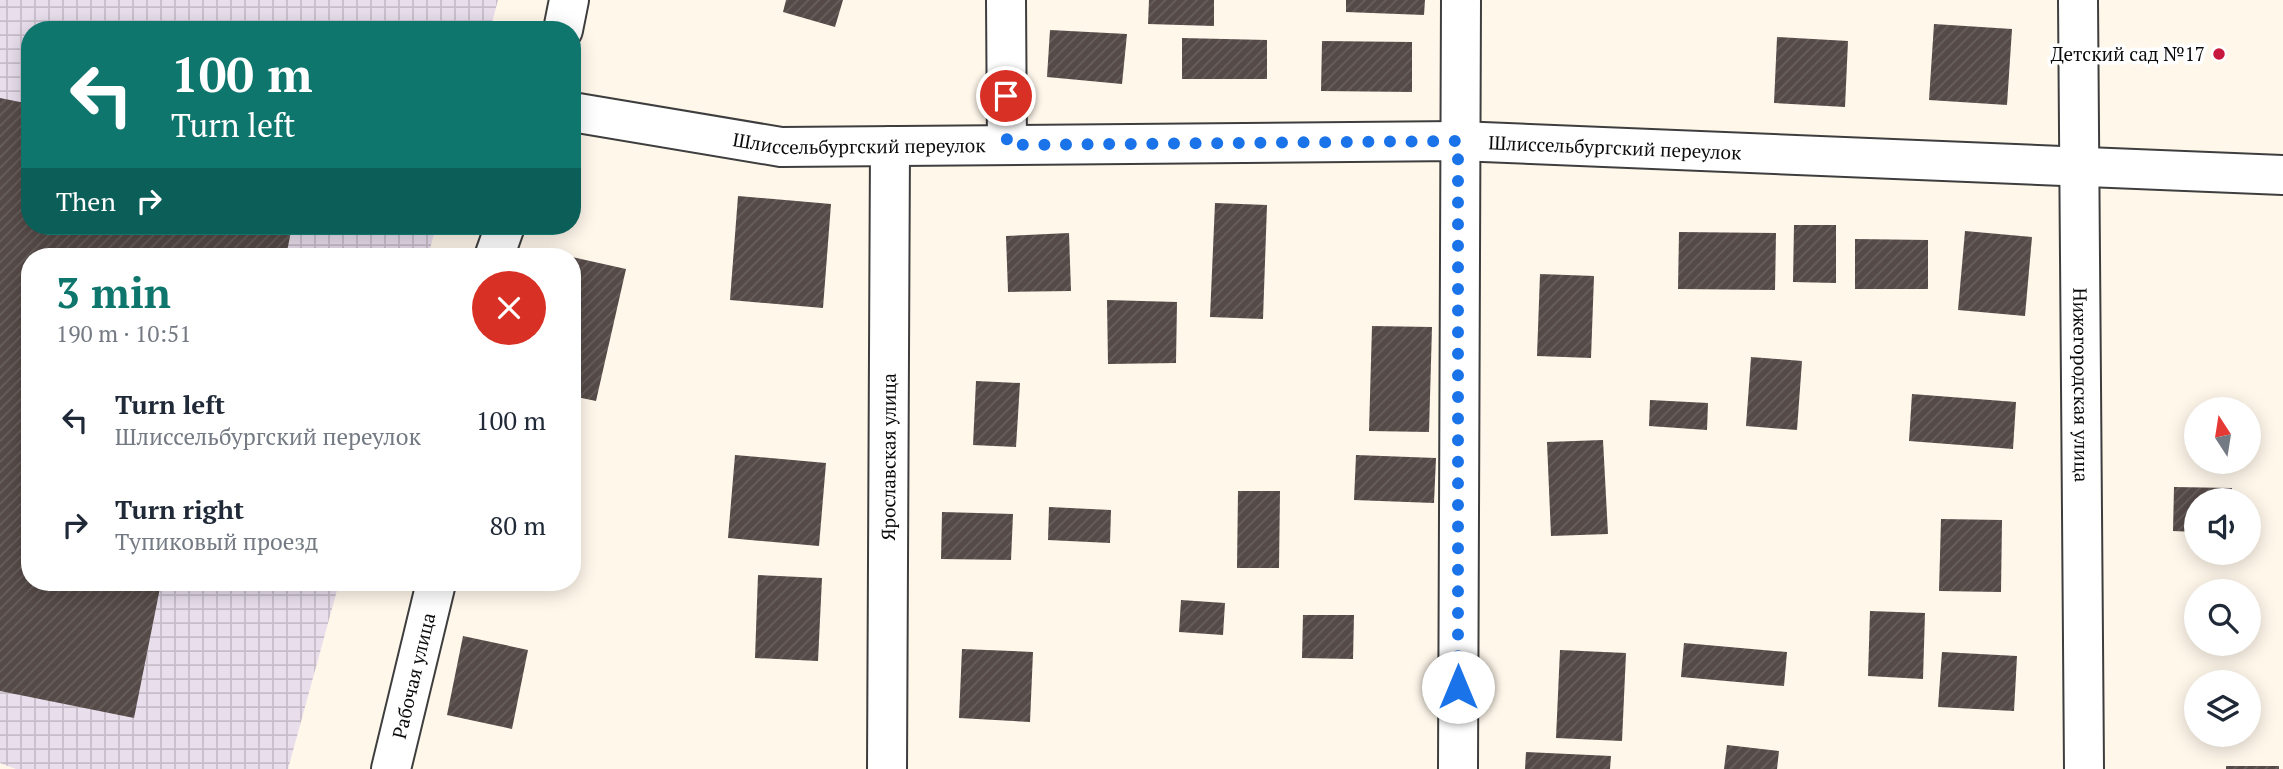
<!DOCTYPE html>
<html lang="en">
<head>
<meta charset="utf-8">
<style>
  :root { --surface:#fff; --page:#f2f2f3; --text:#1f2937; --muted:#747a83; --accent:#0f766e }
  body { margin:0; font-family:"PT Serif",serif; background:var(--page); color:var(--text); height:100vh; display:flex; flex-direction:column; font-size:26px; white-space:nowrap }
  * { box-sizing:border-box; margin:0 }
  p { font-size:23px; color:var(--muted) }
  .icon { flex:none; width:38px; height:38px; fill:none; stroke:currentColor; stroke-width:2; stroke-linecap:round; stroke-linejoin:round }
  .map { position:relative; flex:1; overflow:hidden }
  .side { position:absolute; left:21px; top:248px; width:560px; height:343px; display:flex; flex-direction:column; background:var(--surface); border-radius:28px; box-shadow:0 4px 18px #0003 }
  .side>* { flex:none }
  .hud { position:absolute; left:21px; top:21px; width:560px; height:214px; border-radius:28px; box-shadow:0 4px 18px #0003; background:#0f766e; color:#fff; overflow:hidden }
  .needle { width:46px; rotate:348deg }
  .controls { position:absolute; left:2184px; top:397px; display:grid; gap:14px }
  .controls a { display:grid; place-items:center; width:77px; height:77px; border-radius:50%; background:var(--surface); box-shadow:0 4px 18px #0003; font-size:35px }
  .pin { position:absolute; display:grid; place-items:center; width:60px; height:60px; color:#fff; margin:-30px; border:4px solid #fff; border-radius:50%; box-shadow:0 2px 7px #0007 }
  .me { position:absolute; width:77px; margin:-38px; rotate:0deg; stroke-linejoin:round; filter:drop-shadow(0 0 5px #0008) }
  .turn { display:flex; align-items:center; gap:24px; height:147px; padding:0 35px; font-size:32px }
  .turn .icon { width:91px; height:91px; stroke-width:2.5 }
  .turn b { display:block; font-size:49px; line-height:60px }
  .then { display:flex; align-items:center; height:66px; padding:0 35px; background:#0003; gap:14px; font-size:26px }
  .round { display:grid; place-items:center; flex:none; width:74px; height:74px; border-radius:37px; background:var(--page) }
  .headline { display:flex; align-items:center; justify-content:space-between; height:119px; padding:0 35px }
  h1 { font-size:42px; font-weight:800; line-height:52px; color:var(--accent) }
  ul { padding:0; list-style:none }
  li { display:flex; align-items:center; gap:21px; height:105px; padding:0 35px }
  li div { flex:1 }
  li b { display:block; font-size:26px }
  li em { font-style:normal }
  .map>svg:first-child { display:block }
</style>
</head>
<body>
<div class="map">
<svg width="2283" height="769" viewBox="0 0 2283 769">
  <defs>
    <pattern id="industrial-grid" width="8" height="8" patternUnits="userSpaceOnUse" patternTransform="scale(1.75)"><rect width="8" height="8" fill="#e8deec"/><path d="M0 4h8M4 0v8" fill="none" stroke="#c6bdc9"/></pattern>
    <pattern id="building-hatch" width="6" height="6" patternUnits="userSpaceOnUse" patternTransform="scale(1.75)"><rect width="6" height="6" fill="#554a47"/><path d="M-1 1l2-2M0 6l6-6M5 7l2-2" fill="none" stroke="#68605d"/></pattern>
  </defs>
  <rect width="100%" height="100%" fill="#fff7ea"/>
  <path fill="url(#industrial-grid)" d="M 0,0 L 498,0 L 490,30 L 30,30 L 30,226 L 436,226 L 428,257 L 30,257 L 30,583 L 339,583 L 288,769 L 16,769 L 0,763 Z"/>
  <path fill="url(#building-hatch)" d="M 786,0 L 843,0 L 835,27 L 783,12 Z
    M 1149,0 L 1214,0 L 1214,26 L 1148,24 Z
    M 1346,0 L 1425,0 L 1424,15 L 1346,12 Z
    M 1934,24 L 2012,29 L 2007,105 L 1929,100 Z
    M 1050,30 L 1127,34 L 1122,84 L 1047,77 Z
    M 1777,37 L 1848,41 L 1845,107 L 1774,103 Z
    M 1182,38 L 1267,40 L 1267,79 L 1182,79 Z
    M 1322,41 L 1412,42 L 1412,92 L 1321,91 Z
    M 0,98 L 30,104 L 30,226 L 292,226 L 286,257 L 30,257 L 30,583 L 161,583 L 134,718 L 0,691 Z
    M 738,196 L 831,204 L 823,308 L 730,300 Z
    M 1215,203 L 1267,205 L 1263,319 L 1210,317 Z
    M 1794,225 L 1836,225 L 1836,283 L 1793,282 Z
    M 1965,231 L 2032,237 L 2025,316 L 1958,310 Z
    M 1679,232 L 1776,233 L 1775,290 L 1678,289 Z
    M 1069,233 L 1071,291 L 1008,292 L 1006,236 Z
    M 1855,239 L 1928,240 L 1928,289 L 1855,289 Z
    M 533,248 L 570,256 L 570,257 L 531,257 Z
    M 572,257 L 626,269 L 596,401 L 572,396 Z
    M 1540,274 L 1594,276 L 1591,358 L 1537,356 Z
    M 1107,300 L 1177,302 L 1176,363 L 1108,364 Z
    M 1372,326 L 1432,327 L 1429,432 L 1369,431 Z
    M 1751,357 L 1802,361 L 1797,430 L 1746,426 Z
    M 976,381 L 1020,383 L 1016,447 L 973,445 Z
    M 1912,394 L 2016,402 L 2013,449 L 1909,441 Z
    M 1650,400 L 1708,403 L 1707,430 L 1649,426 Z
    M 1603,440 L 1608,534 L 1551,536 L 1547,442 Z
    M 735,455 L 826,463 L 819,546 L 728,538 Z
    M 1356,455 L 1436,458 L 1434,503 L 1354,500 Z
    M 2174,487 L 2232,488 L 2231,500 L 2196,500 L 2196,532 L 2173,531 Z
    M 1238,491 L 1280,491 L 1279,568 L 1237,568 Z
    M 1049,507 L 1111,510 L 1110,543 L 1048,540 Z
    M 942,512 L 1013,514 L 1011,560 L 941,559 Z
    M 1941,519 L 2002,520 L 2001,592 L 1939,591 Z
    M 758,575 L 822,578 L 818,661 L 755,658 Z
    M 1181,600 L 1225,603 L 1223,635 L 1179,632 Z
    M 1870,611 L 1925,613 L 1923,679 L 1868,676 Z
    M 1303,615 L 1354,615 L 1353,659 L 1302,658 Z
    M 463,636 L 528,650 L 512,729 L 447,715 Z
    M 1684,643 L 1787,652 L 1784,686 L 1681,677 Z
    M 962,649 L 1033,652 L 1030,722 L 959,718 Z
    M 1560,650 L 1626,653 L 1622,741 L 1556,738 Z
    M 1942,652 L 2017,656 L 2014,711 L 1938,707 Z
    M 1727,745 L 1779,751 L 1777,769 L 1724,769 Z
    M 1526,752 L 1611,756 L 1610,769 L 1525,769 Z
    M 2226,766 L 2279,766 L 2279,769 L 2226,769 Z"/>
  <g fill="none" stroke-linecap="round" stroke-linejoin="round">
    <g stroke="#3e3e3e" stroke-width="42">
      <g id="minor">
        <path d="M 1006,0 L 1007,144"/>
        <path id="s1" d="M 2078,0 L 2084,769"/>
        <path d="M 563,30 L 569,0"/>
        <path id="s2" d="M 572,112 L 781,147 L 1458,141 L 2283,175"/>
        <path d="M 494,257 L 505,226"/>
        <path id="s3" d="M 391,769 L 436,583"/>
        <path id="s4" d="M 887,769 L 890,146"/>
        <path d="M 1458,769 L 1461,0"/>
      </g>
    </g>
    <use href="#minor" stroke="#fff" stroke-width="38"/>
  </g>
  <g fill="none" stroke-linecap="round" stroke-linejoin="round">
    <path stroke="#1a73e8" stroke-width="12" stroke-dasharray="0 21.6" d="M 1006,96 L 1007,145 L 1458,141 L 1458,687"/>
  </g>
  <circle fill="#c7183e" stroke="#fff" stroke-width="2.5" cx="2219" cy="54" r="7"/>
  <g text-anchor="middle" stroke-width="7" stroke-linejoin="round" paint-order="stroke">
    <g font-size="19" fill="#0b0b0b" stroke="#fff" text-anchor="end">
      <text x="2205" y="61">Детский сад №17</text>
    </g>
    <g font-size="19" fill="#0b0b0b" stroke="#fff">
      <text dy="7" stroke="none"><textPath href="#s2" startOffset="290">Шлиссельбургский переулок</textPath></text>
      <text dy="7" stroke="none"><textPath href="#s2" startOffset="1046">Шлиссельбургский переулок</textPath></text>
      <text dy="7" stroke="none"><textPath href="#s1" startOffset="385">Нижегородская улица</textPath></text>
      <text dy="7" stroke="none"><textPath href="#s4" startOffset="312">Ярославская улица</textPath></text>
      <text dy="7" stroke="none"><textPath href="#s3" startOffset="96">Рабочая улица</textPath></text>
    </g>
  </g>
</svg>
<div class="controls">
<a><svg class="needle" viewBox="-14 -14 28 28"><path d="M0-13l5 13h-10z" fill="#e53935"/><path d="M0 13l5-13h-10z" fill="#747a83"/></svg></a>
<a><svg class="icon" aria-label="sound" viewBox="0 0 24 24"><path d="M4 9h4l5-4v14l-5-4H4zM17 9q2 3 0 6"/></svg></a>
<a><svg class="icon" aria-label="search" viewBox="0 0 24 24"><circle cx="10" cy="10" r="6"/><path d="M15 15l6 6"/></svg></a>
<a><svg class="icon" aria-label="layers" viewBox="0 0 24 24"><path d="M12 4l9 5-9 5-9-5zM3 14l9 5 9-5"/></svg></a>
</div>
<div class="pin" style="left:1006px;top:96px;background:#d93025"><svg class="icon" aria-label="arrive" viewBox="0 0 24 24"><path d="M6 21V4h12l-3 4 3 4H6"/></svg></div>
<svg class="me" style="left:1458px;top:687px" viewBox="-20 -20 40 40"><circle r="19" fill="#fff"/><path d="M0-13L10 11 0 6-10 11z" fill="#1a73e8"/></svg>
<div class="hud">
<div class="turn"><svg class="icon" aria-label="left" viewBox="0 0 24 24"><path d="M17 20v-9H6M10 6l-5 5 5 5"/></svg><div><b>100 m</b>Turn left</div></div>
<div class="then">Then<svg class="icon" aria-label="right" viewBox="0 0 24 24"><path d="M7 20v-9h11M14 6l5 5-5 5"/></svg></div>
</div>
<section class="side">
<div class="headline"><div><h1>3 min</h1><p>190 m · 10:51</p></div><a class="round" style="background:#d93025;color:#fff"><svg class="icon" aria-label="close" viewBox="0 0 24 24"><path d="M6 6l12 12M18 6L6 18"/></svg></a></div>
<ul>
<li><svg class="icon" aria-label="left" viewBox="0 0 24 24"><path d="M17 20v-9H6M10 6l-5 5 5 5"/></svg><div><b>Turn left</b><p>Шлиссельбургский переулок</p></div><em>100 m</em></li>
<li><svg class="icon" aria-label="right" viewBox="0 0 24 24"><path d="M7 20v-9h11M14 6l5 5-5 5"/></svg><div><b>Turn right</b><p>Тупиковый проезд</p></div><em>80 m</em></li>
</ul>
</section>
</div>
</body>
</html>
